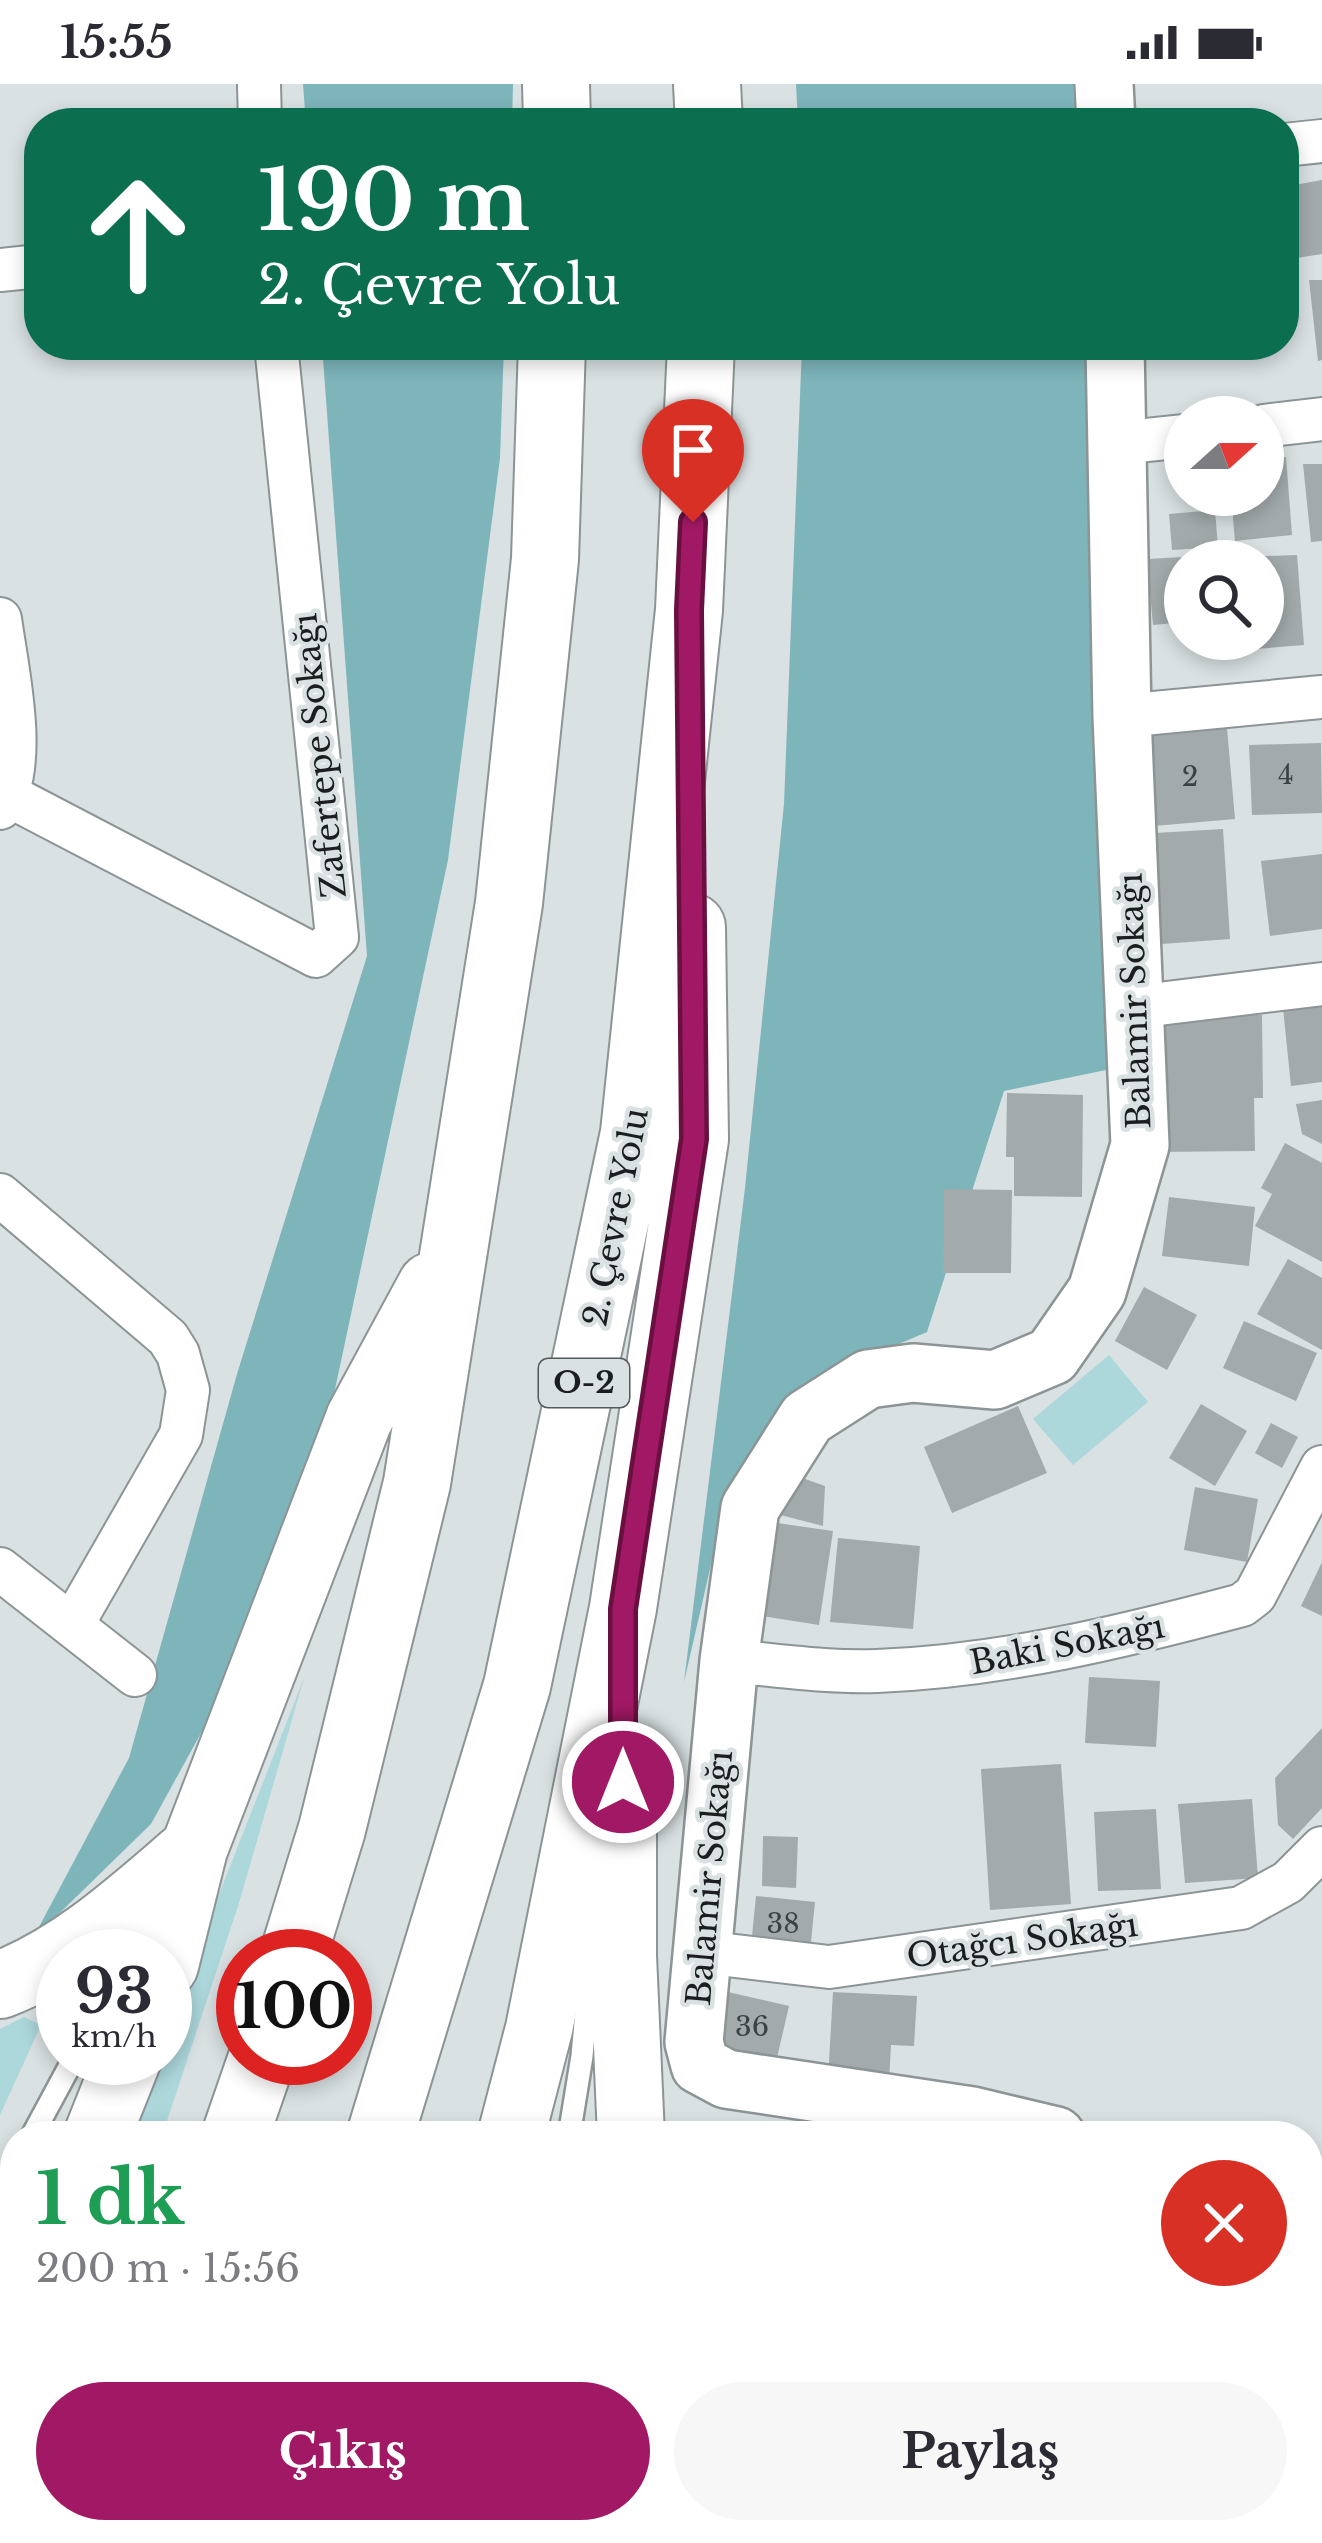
<!DOCTYPE html>
<html lang="tr">
<head>
<meta charset="utf-8">
<style>
  :root { --surface:#fff; --page:#f7f7f7; --text:#2b2b33; --muted:#7c7c81; --accent:#a11964 }
  body { margin:0; font-family:"Libre Baskerville",serif; background:var(--page); color:var(--text); height:100vh; display:flex; flex-direction:column; font-size:45px; white-space:nowrap }
  * { box-sizing:border-box; margin:0 }
  p { font-size:39px; color:var(--muted) }
  .icon { flex:none; width:66px; height:66px; fill:none; stroke:currentColor; stroke-width:2; stroke-linecap:round; stroke-linejoin:round }
  .map { position:relative; flex:1; overflow:hidden }
  .drawer { position:absolute; left:0px; top:2037px; width:1323px; height:423px; display:flex; flex-direction:column; background:var(--surface); border-radius:48px 48px 0 0; box-shadow:0 6px 18px #0003 }
  .drawer>* { flex:none }
  .hud { position:absolute; left:24px; top:24px; width:1275px; height:252px; border-radius:48px; box-shadow:0 6px 18px #0003; background:#0b6e4f; color:#fff; overflow:hidden }
  .needle { width:78px; rotate:69deg }
  .buttons { position:absolute; left:1164px; top:312px; display:grid; gap:24px }
  .buttons a { display:grid; place-items:center; width:120px; height:120px; border-radius:50%; background:var(--surface); box-shadow:0 6px 18px #0003; font-size:60px }
  .speed { position:absolute; left:36px; top:1845px; display:flex; gap:24px; font-size:60px; font-weight:700; text-align:center }
  .speed>* { display:grid; place-content:center; width:156px; height:156px; border-radius:50%; background:var(--surface); box-shadow:0 6px 18px #0003; line-height:1 }
  .speed small { font-size:30px; font-weight:400 }
  .speed .limit { border:18px solid #d22; background:#fff; color:#111 }
  .pin { position:absolute; display:grid; place-items:center; width:102px; height:102px; color:#fff; margin:-123px -51px; border-radius:50% 50% 50% 0; rotate:-45deg; box-shadow:0 0 12px #0007 }
  .pin .icon { rotate:45deg }
  .me { position:absolute; width:132px; margin:-66px; rotate:0deg; stroke-linejoin:round; filter:drop-shadow(0 0 9px #0008) }
  .turn { display:flex; align-items:center; gap:42px; height:252px; padding:0 36px; font-size:54px }
  .turn .icon { width:156px; height:156px; stroke-width:2.5 }
  .turn b { display:block; font-size:84px; line-height:102px }
  .round { display:grid; place-items:center; flex:none; width:126px; height:126px; border-radius:63px; background:var(--page) }
  .summary { display:flex; align-items:center; justify-content:space-between; height:204px; padding:0 36px }
  h1 { font-size:72px; font-weight:800; line-height:90px; color:#1e9e55 }
  .action { display:flex; gap:24px; margin-top:auto; padding:24px 36px }
  .action a { flex:1; height:138px; border-radius:72px; background:var(--accent); color:#fff; font-size:48px; font-weight:800; line-height:138px; text-align:center }
  .action a+a { background:var(--page); color:var(--text) }
  .status { display:flex; justify-content:space-between; align-items:center; height:84px; padding:0 60px; background:var(--surface); direction:ltr }
  .status svg { height:33px; fill:currentColor }
  .map>svg:first-child { display:block }
</style>
</head>
<body>
<div class="status"><b>15:55</b><svg viewBox="0 0 49 12"><path d="M0 12V9h3v3zM5 12V6h3v6zM10 12V3h3v9zM15 12V0h3v12zM26 1h20v11H26zM47 4h2v5h-2z"/></svg></div>
<div class="map">
<svg width="1322" height="2459" viewBox="0 0 1322 2459">
  <rect width="100%" height="100%" fill="#d9e1e2"/>
  <path fill="#c6d8da" d="M 1308,2176 L 1322,2184 L 1322,2459 L 844,2459 L 843,2445 L 1308,2445 Z"/>
  <path fill="#acd7db" d="M 1109,1271 L 1148,1318 L 1073,1381 L 1033,1335 Z
    M 304,1594 L 239,1819 L 162,2052 L 124,2052 L 155,1974 L 165,1974 L 165,1948 Z
    M 24,1933 L 41,1941 L 0,2031 L 0,1945 Z
    M 15,2322 L 15,2445 L 19,2445 L 13,2459 L 0,2459 L 0,2359 Z
    M 479,2445 L 620,2445 L 622,2459 L 472,2459 Z"/>
  <path fill="#7db5bb" d="M 303,0 L 513,0 L 512,39 L 306,39 Z
    M 796,0 L 1073,0 L 1075,39 L 798,39 Z
    M 322,261 L 504,261 L 500,374 L 448,776 L 328,1338 L 233,1591 L 151,1740 L 32,1856 L 129,1674 L 237,1290 L 367,872 Z
    M 802,261 L 1088,261 L 1111,985 L 1004,1007 L 927,1248 L 866,1274 L 727,1411 L 684,1598 L 745,1104 L 784,720 Z"/>
  <g fill="none" stroke-linecap="round" stroke-linejoin="round">
    <path stroke="#618a8d" stroke-width="12" d="M 461,2459 L 468,2445"/>
  </g>
  <path fill="#a2aaab" d="M 1322,96 L 1322,170 L 1284,176 L 1284,103 Z
    M 1309,196 L 1322,196 L 1322,276 L 1318,277 Z
    M 1286,373 L 1292,451 L 1235,457 L 1231,411 L 1263,411 L 1263,375 Z
    M 1303,380 L 1322,380 L 1322,457 L 1311,458 Z
    M 1215,426 L 1218,463 L 1172,466 L 1169,430 Z
    M 1297,471 L 1304,561 L 1219,568 L 1219,555 L 1263,555 L 1263,477 L 1238,477 L 1238,473 Z
    M 1201,472 L 1201,477 L 1185,477 L 1185,538 L 1153,541 L 1147,475 Z
    M 1227,644 L 1235,735 L 1154,742 L 1146,651 Z
    M 1321,659 L 1322,729 L 1252,731 L 1249,661 Z
    M 1223,745 L 1230,855 L 1162,860 L 1155,749 Z
    M 1322,770 L 1322,845 L 1270,852 L 1261,777 Z
    M 1322,920 L 1322,998 L 1291,1002 L 1283,924 Z
    M 1262,931 L 1263,1014 L 1254,1014 L 1255,1067 L 1158,1068 L 1157,932 Z
    M 1007,1009 L 1083,1011 L 1082,1113 L 1014,1112 L 1014,1073 L 1006,1073 Z
    M 1322,1016 L 1322,1060 L 1302,1050 L 1296,1020 Z
    M 1285,1059 L 1322,1079 L 1322,1178 L 1255,1142 L 1272,1110 L 1261,1104 Z
    M 944,1105 L 1012,1106 L 1011,1189 L 943,1189 Z
    M 1169,1113 L 1255,1123 L 1249,1182 L 1162,1172 Z
    M 1288,1175 L 1322,1194 L 1322,1266 L 1257,1230 Z
    M 1144,1203 L 1197,1231 L 1167,1286 L 1115,1257 Z
    M 1244,1237 L 1317,1269 L 1296,1317 L 1223,1284 Z
    M 1201,1320 L 1247,1347 L 1215,1402 L 1169,1374 Z
    M 1018,1322 L 1047,1389 L 952,1429 L 924,1363 Z
    M 1271,1339 L 1298,1353 L 1282,1384 L 1255,1369 Z
    M 791,1390 L 825,1402 L 823,1442 L 769,1428 Z
    M 1195,1403 L 1258,1415 L 1247,1478 L 1184,1466 Z
    M 763,1437 L 833,1447 L 819,1541 L 749,1530 Z
    M 838,1454 L 920,1462 L 913,1545 L 830,1538 Z
    M 1322,1478 L 1322,1532 L 1301,1522 Z
    M 1089,1593 L 1160,1597 L 1156,1663 L 1085,1659 Z
    M 1322,1644 L 1322,1724 L 1293,1755 L 1278,1741 L 1275,1694 Z
    M 1061,1680 L 1071,1820 L 990,1826 L 981,1685 Z
    M 1252,1715 L 1258,1794 L 1185,1799 L 1178,1720 Z
    M 1156,1725 L 1161,1805 L 1098,1807 L 1094,1728 Z
    M 763,1752 L 798,1753 L 796,1804 L 762,1802 Z
    M 756,1812 L 815,1818 L 810,1868 L 751,1862 Z
    M 728,1908 L 789,1922 L 776,1978 L 715,1963 Z
    M 833,1908 L 917,1912 L 914,1962 L 891,1961 L 889,1998 L 828,1995 Z
    M 1308,2383 L 1322,2389 L 1322,2459 L 1230,2459 L 1235,2445 L 1308,2445 Z"/>
  <g fill="none" stroke-linecap="round" stroke-linejoin="round">
    <g stroke="#8c9495" stroke-width="26">
      <path id="lane" d="M 32,2052 L 74,1974
        M 569,2052 L 582,1972 L 593,1850
        M 0,2122 L 15,2089
        M 1308,2225 L 1315,2221 L 1322,2225
        M 430,2459 L 438,2445
        M 1131,2459 L 1137,2445"/>
    </g>
    <g stroke="#8c9495" stroke-width="46">
      <path id="street" d="M 259,0 L 260,39
        M 1284,61 L 1322,57
        M 0,186 L 39,182
        M 1263,342 L 1322,335
        M 1118,359 L 1185,352
        M 0,535 C 7,586 29,679 0,724
        M 1122,632 L 1322,613
        M 0,707 L 316,872 L 337,853 L 276,261
        M 1134,923 L 1322,900
        M 0,1111 L 168,1254 L 178,1270 L 188,1306 L 181,1351 L 72,1541
        M 0,1485 L 135,1591
        M 729,1577 C 777,1581 828,1589 877,1587 C 1002,1582 1122,1553 1242,1521 L 1255,1511 L 1322,1383
        M 702,1868 L 829,1883 L 1241,1824 L 1288,1798 L 1322,1764"/>
    </g>
    <g stroke="#8c9495" stroke-width="62">
      <path id="secondary" d="M 1104,0 L 1106,39
        M 1056,2052 L 972,2032 L 726,1995 L 700,1981 L 694,1958 L 729,1577 L 750,1424 L 807,1334 L 868,1295 L 913,1289 L 995,1296 L 1052,1272 L 1097,1207 L 1140,1061 L 1122,632 L 1115,261
        M 1308,2140 L 1322,2146"/>
    </g>
    <g stroke="#8c9495" stroke-width="70">
      <path id="highway" d="M 556,0 L 557,39
        M 707,0 L 709,39
        M 623,1672 L 623,1872 L 631,2052
        M 293,1872 L 332,1745 L 417,1399 L 509,819 L 545,475 L 552,261
        M 165,1881 L 194,1765 L 359,1335 L 431,1202
        M 0,1901 C 75,1872 134,1816 194,1765
        M 97,2052 L 128,1974
        M 235,2052 L 262,1974
        M 380,2052 L 517,1602 L 634,1049 L 689,526 L 701,261
        M 511,2052 L 539,1945 L 623,1524 L 695,1055 L 692,843
        M 0,2294 L 15,2255
        M 660,2445 L 661,2459
        M 85,2459 L 91,2445
        M 236,2459 L 242,2445
        M 386,2459 L 391,2445"/>
    </g>
    <use href="#lane" stroke="#fff" stroke-width="21"/>
    <use href="#street" stroke="#fff" stroke-width="42"/>
    <use href="#secondary" stroke="#fff" stroke-width="57"/>
    <use href="#highway" stroke="#fff" stroke-width="66"/>
  </g>
  <g fill="none" stroke-linecap="round" stroke-linejoin="round">
    <g stroke="#691041" stroke-width="30">
      <path id="route" d="M 623,1698 L 623,1525 L 694,1055 L 689,526 L 693,438"/>
    </g>
    <use href="#route" stroke="#a11964" stroke-width="21"/>
  </g>
  <g text-anchor="middle" stroke-width="9" stroke-linejoin="round" paint-order="stroke">
    <g font-size="27" fill="#3c4141">
      <text x="1286" y="700">4</text>
      <text x="1190" y="702">2</text>
      <text x="783" y="1849">38</text>
      <text x="752" y="1952">36</text>
    </g>
    <rect fill="#d9e1e2" stroke="#535859" stroke-width="3" x="539" y="1275" width="90" height="48" rx="9"/>
    <g font-size="30" font-weight="bold" fill="#1a1e1e">
      <text x="584" y="1309">O-2</text>
    </g>
    <g font-size="33" fill="#1a1e1e" stroke="#d9e1e2">
      <text transform="translate(319 672) rotate(-96)" y="12">Zafertepe Sokağı</text>
      <text transform="translate(1134 917) rotate(-92)" y="12">Balamir Sokağı</text>
      <text transform="translate(615 1133) rotate(-79)" y="12">2. Çevre Yolu</text>
      <text transform="translate(1067 1560) rotate(-11)" y="12">Baki Sokağı</text>
      <text transform="translate(709 1794) rotate(-85)" y="12">Balamir Sokağı</text>
      <text transform="translate(1022 1856) rotate(-8)" y="12">Otağcı Sokağı</text>
    </g>
  </g>
</svg>
<div class="buttons">
<a><svg class="needle" viewBox="-14 -14 28 28"><path d="M0-13l5 13h-10z" fill="#e53935"/><path d="M0 13l5-13h-10z" fill="#7c7c81"/></svg></a>
<a><svg class="icon" aria-label="search" viewBox="0 0 24 24"><circle cx="10" cy="10" r="6"/><path d="M15 15l6 6"/></svg></a>
</div>
<div class="speed"><div>93<small>km/h</small></div><div class="limit">100</div></div>
<div class="pin" style="left:693px;top:438px;background:#d93025"><svg class="icon" aria-label="arrive" viewBox="0 0 24 24"><path d="M6 21V4h12l-3 4 3 4H6"/></svg></div>
<svg class="me" style="left:623px;top:1698px" viewBox="-20 -20 40 40"><circle r="17" fill="#a11964" stroke="#fff" stroke-width="3"/><path d="M0-11L8 9 0 5-8 9z" fill="#fff"/></svg>
<div class="hud">
<div class="turn"><svg class="icon" aria-label="ahead" viewBox="0 0 24 24"><path d="M12 20V5M6 11l6-6 6 6"/></svg><div><b>190 m</b>2. Çevre Yolu</div></div>
</div>
<section class="drawer">
<div class="summary"><div><h1>1 dk</h1><p>200 m · 15:56</p></div><a class="round" style="background:#d93025;color:#fff"><svg class="icon" aria-label="close" viewBox="0 0 24 24"><path d="M6 6l12 12M18 6L6 18"/></svg></a></div>
<div class="action"><a>Çıkış</a><a>Paylaş</a></div>
</section>
</div>
</body>
</html>
